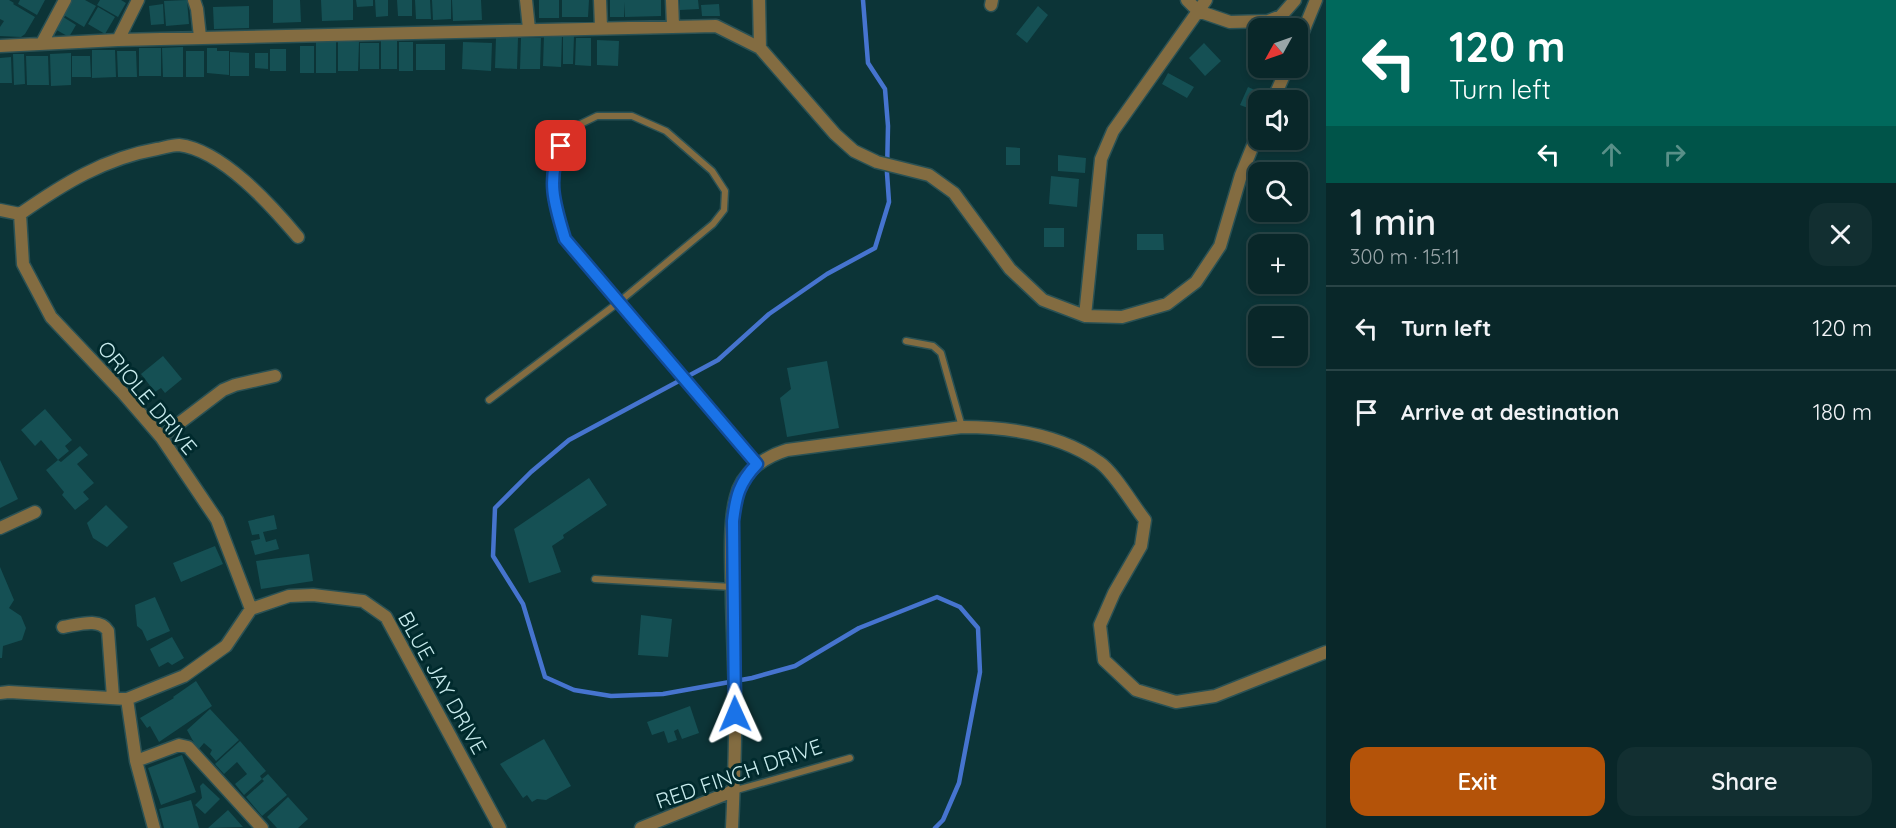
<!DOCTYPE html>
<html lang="en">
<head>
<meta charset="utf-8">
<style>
  :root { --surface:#092729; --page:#122f31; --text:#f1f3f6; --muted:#99a5a8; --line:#294446; --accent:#b45309 }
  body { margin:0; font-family:Quicksand,sans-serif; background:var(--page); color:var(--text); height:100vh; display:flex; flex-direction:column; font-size:22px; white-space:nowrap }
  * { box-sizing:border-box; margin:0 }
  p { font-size:20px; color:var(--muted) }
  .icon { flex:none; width:33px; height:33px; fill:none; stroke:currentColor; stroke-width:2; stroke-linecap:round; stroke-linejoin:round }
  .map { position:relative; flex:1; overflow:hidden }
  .details { display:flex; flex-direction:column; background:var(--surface); width:570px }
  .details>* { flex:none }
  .hud { background:#00695c; color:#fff; overflow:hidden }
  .needle { width:39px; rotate:230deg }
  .tools { position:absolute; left:1248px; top:18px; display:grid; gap:12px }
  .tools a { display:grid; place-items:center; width:60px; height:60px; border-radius:12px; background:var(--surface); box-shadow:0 3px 9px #0003,0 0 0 2px var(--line); font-size:30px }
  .pin { position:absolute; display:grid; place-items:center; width:51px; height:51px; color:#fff; margin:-26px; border-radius:12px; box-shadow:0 3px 9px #0006 }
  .me { position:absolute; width:66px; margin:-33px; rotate:359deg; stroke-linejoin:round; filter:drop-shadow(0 0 4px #0008) }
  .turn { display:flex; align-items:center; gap:21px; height:126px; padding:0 24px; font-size:27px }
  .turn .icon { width:78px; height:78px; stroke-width:2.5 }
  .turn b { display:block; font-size:42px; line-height:51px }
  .lanes { display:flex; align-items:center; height:57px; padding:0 24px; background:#0003; justify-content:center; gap:30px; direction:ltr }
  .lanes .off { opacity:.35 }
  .round { display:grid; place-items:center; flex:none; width:63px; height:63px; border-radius:18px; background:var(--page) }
  .summary { display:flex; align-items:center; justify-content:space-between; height:102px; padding:0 24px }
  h1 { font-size:36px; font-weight:600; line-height:45px }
  .cta { display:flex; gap:12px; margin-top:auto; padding:12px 24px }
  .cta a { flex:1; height:69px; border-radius:18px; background:var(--accent); color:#fff; font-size:24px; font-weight:600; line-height:69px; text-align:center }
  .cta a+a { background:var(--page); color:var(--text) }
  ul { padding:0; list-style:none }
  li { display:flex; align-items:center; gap:18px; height:84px; padding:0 24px; border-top:2px solid var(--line) }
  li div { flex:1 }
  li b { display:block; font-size:22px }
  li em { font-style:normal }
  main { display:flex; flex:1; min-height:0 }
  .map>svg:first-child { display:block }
</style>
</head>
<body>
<main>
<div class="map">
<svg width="1326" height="828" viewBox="0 0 1326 828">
  <rect width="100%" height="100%" fill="#0c3437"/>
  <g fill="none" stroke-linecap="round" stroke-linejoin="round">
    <path stroke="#4674cf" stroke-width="4.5" d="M 863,0 L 868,63 L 885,89 L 888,126 L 887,173 L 889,202 L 875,248 L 827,274 L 769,314 L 718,360 L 569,440 L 531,472 L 495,508 L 493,556 L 523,604 L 545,677 L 574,690 L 611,696 L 663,694 L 752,678 L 795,666 L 859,628 L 937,597 L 960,607 L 978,628 L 980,672 L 959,783 L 943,820 L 935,828"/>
  </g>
  <path fill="#155054" d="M 0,0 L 9,0 L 14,3 L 13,4 L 35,17 L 25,34 L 21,37 L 0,36 L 0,27 L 4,21 L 0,19 Z
    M 20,0 L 45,0 L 37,15 L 18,4 Z
    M 71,0 L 85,0 L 96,6 L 84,27 L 62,14 Z
    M 100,0 L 121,0 L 126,3 L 118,17 L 97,5 Z
    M 187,0 L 189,24 L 166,26 L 164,1 Z
    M 273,0 L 300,0 L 301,22 L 273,23 Z
    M 321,0 L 353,0 L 353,20 L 322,21 Z
    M 356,0 L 373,0 L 373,6 L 357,7 Z
    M 375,0 L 388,0 L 388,16 L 376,17 Z
    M 397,0 L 412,0 L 412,16 L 398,16 Z
    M 415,0 L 430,0 L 431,19 L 416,19 Z
    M 432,0 L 451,0 L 451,19 L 433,20 Z
    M 452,0 L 481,0 L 482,20 L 453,21 Z
    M 539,0 L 559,0 L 559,18 L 539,18 Z
    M 562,0 L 589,0 L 588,17 L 562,17 Z
    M 610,0 L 661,0 L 661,16 L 625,17 L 624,2 L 624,17 L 610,17 Z
    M 680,0 L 698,0 L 699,9 L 680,10 Z
    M 163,4 L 164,24 L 151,25 L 149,6 Z
    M 719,4 L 720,16 L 702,16 L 701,5 Z
    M 249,6 L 249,28 L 214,29 L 213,7 Z
    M 1038,6 L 1048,15 L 1027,43 L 1016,34 Z
    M 98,7 L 115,17 L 105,34 L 88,24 Z
    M 60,15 L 76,25 L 69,37 L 53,28 Z
    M 544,35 L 562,36 L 561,67 L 543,66 Z
    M 563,36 L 574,36 L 573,64 L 563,64 Z
    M 496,37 L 518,38 L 517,69 L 495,68 Z
    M 521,38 L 541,38 L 540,69 L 520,69 Z
    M 576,38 L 591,38 L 591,66 L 575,65 Z
    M 597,40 L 619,41 L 618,66 L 597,65 Z
    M 338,41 L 359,42 L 358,71 L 338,71 Z
    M 381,41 L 397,41 L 397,69 L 381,69 Z
    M 316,42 L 336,42 L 336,73 L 316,73 Z
    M 399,42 L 413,42 L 413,71 L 399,71 Z
    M 463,42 L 492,43 L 491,71 L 462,69 Z
    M 360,43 L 379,43 L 379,69 L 360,69 Z
    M 1204,43 L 1221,61 L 1205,76 L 1189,58 Z
    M 416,44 L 445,44 L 445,70 L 416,70 Z
    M 300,46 L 314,46 L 314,73 L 300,73 Z
    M 183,47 L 183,77 L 163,77 L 162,48 Z
    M 139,48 L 161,48 L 161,76 L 139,76 Z
    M 207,48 L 217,48 L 217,51 L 229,51 L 229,75 L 207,73 Z
    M 270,49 L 286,49 L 286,71 L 270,71 Z
    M 92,50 L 115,50 L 116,77 L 92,78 Z
    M 117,51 L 136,51 L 137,77 L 118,77 Z
    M 186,51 L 204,51 L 204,77 L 186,77 Z
    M 230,52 L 249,53 L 249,76 L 230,76 Z
    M 71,53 L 71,85 L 51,86 L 50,54 Z
    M 255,53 L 268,53 L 268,69 L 255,68 Z
    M 13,54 L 24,54 L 25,84 L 14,85 Z
    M 26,56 L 48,56 L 49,85 L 27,85 Z
    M 72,56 L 90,56 L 91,77 L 72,77 Z
    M 11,57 L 12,83 L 0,83 L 0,58 Z
    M 1168,73 L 1194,87 L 1187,98 L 1162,84 Z
    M 1248,87 L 1264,94 L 1261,100 L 1258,100 L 1256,111 L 1240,105 Z
    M 1006,147 L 1020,148 L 1020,165 L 1006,165 Z
    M 1058,155 L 1086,158 L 1085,173 L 1058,171 Z
    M 1051,176 L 1079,179 L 1077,207 L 1049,204 Z
    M 1044,228 L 1064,228 L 1064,247 L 1044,247 Z
    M 1137,234 L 1163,234 L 1164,250 L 1137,250 Z
    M 163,356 L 182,379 L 165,393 L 161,388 L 155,392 L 141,374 Z
    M 827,361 L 839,428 L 787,437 L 780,398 L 791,389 L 787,368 Z
    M 45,409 L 72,440 L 65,446 L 69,451 L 58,460 L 41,440 L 35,446 L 21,430 Z
    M 80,446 L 88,455 L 77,464 L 94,483 L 83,492 L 89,499 L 75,510 L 62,495 L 64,492 L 46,470 L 58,460 L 61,462 Z
    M 0,460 L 18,499 L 0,508 Z
    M 589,478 L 607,505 L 563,535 L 564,538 L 552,546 L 561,572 L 529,583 L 514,529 Z
    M 106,505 L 128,527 L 107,547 L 93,538 L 87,523 Z
    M 274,515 L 277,529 L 263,532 L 266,542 L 276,539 L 279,549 L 255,555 L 251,541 L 260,539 L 259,534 L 252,535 L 248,521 Z
    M 215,546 L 223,564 L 181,582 L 173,563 Z
    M 309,554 L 313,581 L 261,589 L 256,561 Z
    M 0,567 L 14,600 L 9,608 L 21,616 L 26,628 L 22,640 L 3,646 L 2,658 L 0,658 Z
    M 155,597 L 170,631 L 147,641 L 142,630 L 137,626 L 135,605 Z
    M 641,615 L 672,619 L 668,657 L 638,655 Z
    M 172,637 L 184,658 L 172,665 L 168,662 L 159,667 L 150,649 Z
    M 196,681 L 212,706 L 159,742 L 150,726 L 147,728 L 140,718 L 174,698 L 173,697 Z
    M 690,706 L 699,733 L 682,739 L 678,729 L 674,731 L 677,740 L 668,743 L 664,731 L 652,735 L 647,722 Z
    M 210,709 L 239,740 L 216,761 L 210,754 L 212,750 L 204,743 L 198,750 L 187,730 Z
    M 544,739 L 571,786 L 546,800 L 537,799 L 532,802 L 527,795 L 523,798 L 500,764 Z
    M 240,741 L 266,771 L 260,776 L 262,779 L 244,795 L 235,784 L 247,774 L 237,762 L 224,774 L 215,764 Z
    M 182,755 L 196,792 L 161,805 L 148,768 Z
    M 268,774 L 287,795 L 262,816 L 246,797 L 264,781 L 262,779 Z
    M 203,783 L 220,799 L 205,814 L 195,805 L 202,798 L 200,786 Z
    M 288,797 L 308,819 L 298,828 L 277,828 L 267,817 Z
    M 191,800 L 199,828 L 164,828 L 159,809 Z
    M 228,810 L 243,827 L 208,828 Z"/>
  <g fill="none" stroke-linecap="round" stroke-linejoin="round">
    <g stroke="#2a5154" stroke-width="9">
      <path id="lane" d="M 906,341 L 933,346 L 941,353 L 962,427
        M 489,400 L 619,302 L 565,239 L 552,199 L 553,163 L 568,130 L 597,116 L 632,116 L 666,131 L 712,171 L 725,191 L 724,210 L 713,224 L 619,302 L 757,464
        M 595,579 L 732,587
        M 733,791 L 850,758"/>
    </g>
    <g stroke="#2a5154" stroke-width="15">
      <path id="street" d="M 194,0 L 197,9 L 200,37
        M 526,0 L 529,29
        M 600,0 L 601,27
        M 672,0 L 673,26
        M 759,0 L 760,48
        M 1187,0 L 1198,11 L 1230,22 L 1268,21 L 1281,16 L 1295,0
        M 991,5 L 992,0
        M 118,40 L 138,0
        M 42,43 L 65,0
        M 1298,44 L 1316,0
        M 0,46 L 118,40 L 716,26 L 760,48 L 835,134 L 854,151 L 877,162 L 929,175 L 954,193 L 1010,269 L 1043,300 L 1085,316 L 1122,317 L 1167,304 L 1196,282 L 1220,246 L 1241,175 L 1258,133
        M 1273,100 L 1287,68
        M 0,210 L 20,214
        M 20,214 L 23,264 L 51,317 L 123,393 L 161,437 L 217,520 L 251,609
        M 20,214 C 63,184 105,158 157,149 C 163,148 172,145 179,145 C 222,150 271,205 298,237
        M 1085,316 L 1101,159 L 1113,131 L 1206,0
        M 161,437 L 223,390 L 235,385 L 275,376
        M 0,528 L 35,512
        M 251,609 L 289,596 L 313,595 L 363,601 L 386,617 L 500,828
        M 63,627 C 77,625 100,617 108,631 L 113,697
        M 0,693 L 9,692 L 127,699
        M 127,699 L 184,676 L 226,646 L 251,609
        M 127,699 L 136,761 L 154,828
        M 136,761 L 179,745 L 188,747 L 262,828
        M 641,828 L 733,791
        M 732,828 C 734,784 736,739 735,695 C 734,664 733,634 732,603 C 732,572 728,526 736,497 C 742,472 764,457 787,450 L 962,427 C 1009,427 1060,434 1099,462 C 1114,472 1133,505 1145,520 L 1141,546 L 1114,593 L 1100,625 L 1104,660 L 1136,690 L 1176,702 L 1215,696 L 1326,652"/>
    </g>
    <use href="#lane" stroke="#836c41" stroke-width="6"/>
    <use href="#street" stroke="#836c41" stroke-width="12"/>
  </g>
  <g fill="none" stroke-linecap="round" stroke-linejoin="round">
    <g stroke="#114b97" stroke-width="15">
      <path id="route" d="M 561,146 C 546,180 555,206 565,239 L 757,464 C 739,483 736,496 733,521 L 735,714"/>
    </g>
    <use href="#route" stroke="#1a73e8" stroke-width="10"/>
  </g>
  <g text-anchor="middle" stroke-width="6" stroke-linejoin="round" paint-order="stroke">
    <g font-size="21" fill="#c9ecee" stroke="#002a2d">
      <text transform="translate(147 398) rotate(50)" y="7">ORIOLE DRIVE</text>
      <text transform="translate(442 683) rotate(61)" y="7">BLUE JAY DRIVE</text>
      <text transform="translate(739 774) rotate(-19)" y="7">RED FINCH DRIVE</text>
    </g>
  </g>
</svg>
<div class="tools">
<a><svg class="needle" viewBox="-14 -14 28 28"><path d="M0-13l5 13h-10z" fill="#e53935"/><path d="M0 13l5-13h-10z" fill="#99a5a8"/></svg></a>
<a><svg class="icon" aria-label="sound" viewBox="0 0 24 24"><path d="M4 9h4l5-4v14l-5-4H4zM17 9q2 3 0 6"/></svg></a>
<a><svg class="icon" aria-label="search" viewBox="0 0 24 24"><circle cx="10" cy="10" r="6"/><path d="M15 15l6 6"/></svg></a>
<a>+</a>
<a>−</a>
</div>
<div class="pin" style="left:561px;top:146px;background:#d93025"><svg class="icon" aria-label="arrive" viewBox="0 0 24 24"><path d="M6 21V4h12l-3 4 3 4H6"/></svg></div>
<svg class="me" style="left:735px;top:714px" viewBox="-20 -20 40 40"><path d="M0-17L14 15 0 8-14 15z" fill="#1a73e8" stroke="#fff" stroke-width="4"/></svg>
</div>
<section class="details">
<div class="hud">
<div class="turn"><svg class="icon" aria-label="left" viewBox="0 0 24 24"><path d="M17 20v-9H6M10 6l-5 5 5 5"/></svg><div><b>120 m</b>Turn left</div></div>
<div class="lanes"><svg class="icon" aria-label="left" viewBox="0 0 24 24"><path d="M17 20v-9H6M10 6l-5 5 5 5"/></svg><svg class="icon off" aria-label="ahead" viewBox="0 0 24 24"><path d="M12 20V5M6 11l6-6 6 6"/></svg><svg class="icon off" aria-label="right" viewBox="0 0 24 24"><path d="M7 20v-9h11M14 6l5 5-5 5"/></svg></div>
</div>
<div class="summary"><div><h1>1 min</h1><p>300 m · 15:11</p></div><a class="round"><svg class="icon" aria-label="close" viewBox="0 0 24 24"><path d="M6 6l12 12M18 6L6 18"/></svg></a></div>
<ul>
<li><svg class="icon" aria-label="left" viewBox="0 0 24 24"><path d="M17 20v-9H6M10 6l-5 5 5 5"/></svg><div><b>Turn left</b></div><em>120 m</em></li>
<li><svg class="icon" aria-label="arrive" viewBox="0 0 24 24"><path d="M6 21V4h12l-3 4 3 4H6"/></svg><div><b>Arrive at destination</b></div><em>180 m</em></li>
</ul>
<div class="cta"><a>Exit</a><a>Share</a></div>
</section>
</main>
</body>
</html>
